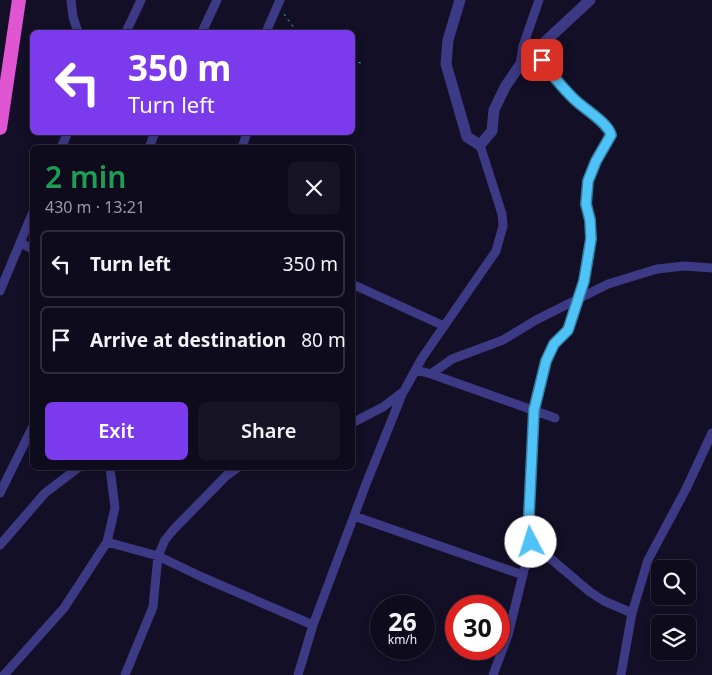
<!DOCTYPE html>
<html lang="en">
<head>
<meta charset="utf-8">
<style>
  :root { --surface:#0e0b1c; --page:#171425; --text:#f1f3f6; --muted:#9b9ba3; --line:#2e2b3b; --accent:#7c3aed }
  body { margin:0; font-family:"Noto Sans",sans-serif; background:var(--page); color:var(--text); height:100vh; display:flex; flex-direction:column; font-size:19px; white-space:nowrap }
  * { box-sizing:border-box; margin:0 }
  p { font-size:16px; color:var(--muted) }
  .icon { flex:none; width:28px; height:28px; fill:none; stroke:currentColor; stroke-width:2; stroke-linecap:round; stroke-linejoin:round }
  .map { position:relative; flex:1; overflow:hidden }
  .details { position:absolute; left:30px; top:145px; width:325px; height:325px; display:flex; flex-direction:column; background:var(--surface); border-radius:8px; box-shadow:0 2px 8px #0003,0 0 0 1px var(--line) }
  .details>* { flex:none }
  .top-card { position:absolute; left:30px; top:30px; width:325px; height:105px; border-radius:8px; box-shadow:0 2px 8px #0003,0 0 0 1px var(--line); background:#7c3aed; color:#fff; overflow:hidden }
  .buttons { position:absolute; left:651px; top:560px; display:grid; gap:10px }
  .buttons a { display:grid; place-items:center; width:45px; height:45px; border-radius:8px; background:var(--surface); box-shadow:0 2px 8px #0003,0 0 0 1px var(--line); font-size:25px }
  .speed { position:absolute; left:370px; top:595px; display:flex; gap:10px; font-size:25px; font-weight:700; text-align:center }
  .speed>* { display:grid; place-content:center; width:65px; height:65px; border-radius:50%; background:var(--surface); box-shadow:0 2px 8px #0003,0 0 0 1px var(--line); line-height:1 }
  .speed small { font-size:12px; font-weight:400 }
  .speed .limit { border:8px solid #d22; background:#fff; color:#111 }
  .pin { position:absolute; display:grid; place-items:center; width:42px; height:42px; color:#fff; margin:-21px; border-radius:10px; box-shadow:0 2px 8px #0006 }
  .me { position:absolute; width:55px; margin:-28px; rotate:355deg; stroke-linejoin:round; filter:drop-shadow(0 0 4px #0008) }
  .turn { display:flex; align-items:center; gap:18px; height:105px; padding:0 15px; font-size:22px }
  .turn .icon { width:65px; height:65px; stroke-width:2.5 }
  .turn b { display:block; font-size:35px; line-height:42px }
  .round { display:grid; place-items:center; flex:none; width:52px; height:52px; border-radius:8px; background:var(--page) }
  .head { display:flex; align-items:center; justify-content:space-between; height:85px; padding:0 15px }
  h1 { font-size:30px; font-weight:600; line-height:38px; color:#1e9e55 }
  .primary-button { display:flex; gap:10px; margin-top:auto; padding:10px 15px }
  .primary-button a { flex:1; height:58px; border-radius:8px; background:var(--accent); color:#fff; font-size:20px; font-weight:600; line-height:58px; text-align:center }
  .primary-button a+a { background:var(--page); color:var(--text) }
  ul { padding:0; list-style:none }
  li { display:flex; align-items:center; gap:15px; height:68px; margin:0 10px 8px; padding:0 5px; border:2px solid var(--line); border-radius:8px }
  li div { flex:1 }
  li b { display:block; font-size:19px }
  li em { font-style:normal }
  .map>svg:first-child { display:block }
</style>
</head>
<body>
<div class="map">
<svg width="712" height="675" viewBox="0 0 712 675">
  <rect width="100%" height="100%" fill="#130f26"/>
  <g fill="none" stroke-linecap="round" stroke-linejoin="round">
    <path stroke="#2fb8b0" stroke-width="1" stroke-dasharray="2.5 4" stroke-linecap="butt" d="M 284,14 L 297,32
      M 352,61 L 361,63"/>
    <path stroke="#3d3a85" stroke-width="9" d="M 71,0 L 73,17 L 78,32
      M 126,32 L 141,0
      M 202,32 L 217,0
      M 266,32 L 280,0
      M 520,65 L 523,46 L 539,0
      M 61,148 L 68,132
      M 149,148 L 155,132
      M 242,148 L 247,132
      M 21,243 L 32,249
      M 352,284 L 444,326
      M 0,291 L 32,214
      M 416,370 L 431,374 L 452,359 L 503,340 L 536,320 L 608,284 L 657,269 L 684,266 L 712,268
      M 431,374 L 555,418
      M 352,423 L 383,407 L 404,391 L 422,358 L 496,251 L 503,226 L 502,214 L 480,145
      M 0,493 L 32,428
      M 354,516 L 523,575
      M 107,542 L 115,508 L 110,468
      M 531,542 L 590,592 L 604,601 L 632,613
      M 0,545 L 45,493 L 78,468
      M 4,675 L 64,608 L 107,542 L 158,556 L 165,540 L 174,529 L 226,476 L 237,468
      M 125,675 L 153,607 L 158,556 L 204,578 L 313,625
      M 298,675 L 313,625 L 366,484 L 403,392
      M 493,675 L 508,635 L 531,542 L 529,514 L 535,410 L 546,361 L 554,344 L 568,330 L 584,281 L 591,239 L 590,220 L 586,204 L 588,181 L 596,161 L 611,135 C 608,122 593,116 583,108 C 564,91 550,72 536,50
      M 621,675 L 632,613 L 648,560 L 686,489 L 712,433"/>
    <path stroke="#3d3a85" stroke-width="11" d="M 460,0 L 448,40 L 446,64 L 467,137 L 480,145 L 492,131 L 494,110 L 505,87 L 520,65 L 590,0"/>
    <path stroke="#e055d1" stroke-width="14" d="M 0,128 L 19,0"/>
  </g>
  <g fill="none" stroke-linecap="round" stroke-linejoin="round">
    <g stroke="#337fa1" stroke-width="12">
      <path id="route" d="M 531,542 L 529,514 L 534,410 L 546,361 L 554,344 L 568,330 L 584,281 L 591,239 L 590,220 L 586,204 L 588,181 L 596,161 L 611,135 C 608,122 582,108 572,97 C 561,86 551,74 542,60"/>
    </g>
    <use href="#route" stroke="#4fc3f7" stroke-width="9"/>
  </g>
</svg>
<div class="buttons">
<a><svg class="icon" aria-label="search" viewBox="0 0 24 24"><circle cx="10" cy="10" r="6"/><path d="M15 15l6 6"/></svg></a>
<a><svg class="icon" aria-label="layers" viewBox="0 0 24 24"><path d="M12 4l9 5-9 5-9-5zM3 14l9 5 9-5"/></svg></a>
</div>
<div class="speed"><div>26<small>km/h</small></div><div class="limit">30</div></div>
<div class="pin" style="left:542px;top:60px;background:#d93025"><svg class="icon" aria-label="arrive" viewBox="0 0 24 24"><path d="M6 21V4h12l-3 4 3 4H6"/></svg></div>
<svg class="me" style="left:531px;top:542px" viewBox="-20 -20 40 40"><circle r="19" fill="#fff"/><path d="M0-13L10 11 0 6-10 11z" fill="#4fc3f7"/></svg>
<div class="top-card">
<div class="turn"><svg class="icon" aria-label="left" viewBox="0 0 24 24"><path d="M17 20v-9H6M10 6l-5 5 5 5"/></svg><div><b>350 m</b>Turn left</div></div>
</div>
<section class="details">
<div class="head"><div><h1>2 min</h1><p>430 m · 13:21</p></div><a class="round"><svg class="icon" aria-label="close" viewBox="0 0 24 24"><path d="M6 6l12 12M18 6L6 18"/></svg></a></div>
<ul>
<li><svg class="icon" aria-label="left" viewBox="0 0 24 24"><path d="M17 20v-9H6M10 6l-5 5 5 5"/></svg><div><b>Turn left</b></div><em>350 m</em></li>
<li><svg class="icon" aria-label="arrive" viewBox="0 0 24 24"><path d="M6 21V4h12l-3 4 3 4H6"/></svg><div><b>Arrive at destination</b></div><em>80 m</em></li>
</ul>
<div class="primary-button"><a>Exit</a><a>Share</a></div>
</section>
</div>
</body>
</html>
